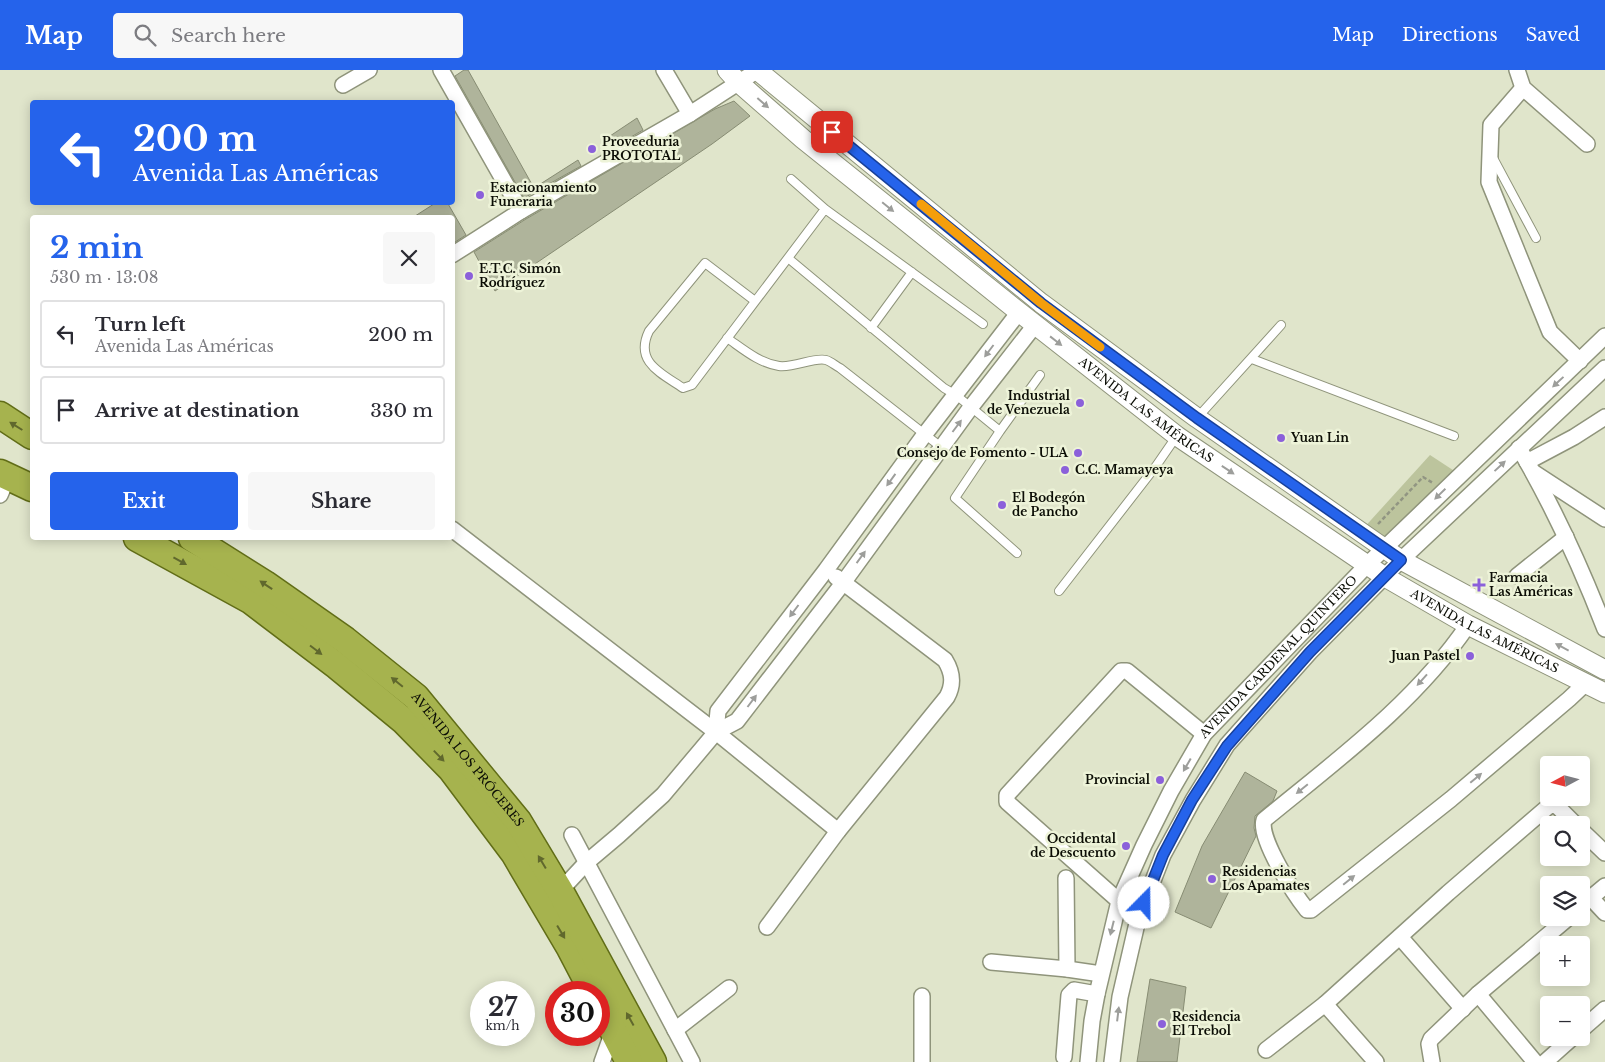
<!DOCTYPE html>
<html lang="en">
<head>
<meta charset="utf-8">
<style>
  :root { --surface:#fff; --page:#f7f7f7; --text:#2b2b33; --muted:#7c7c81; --line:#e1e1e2; --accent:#2563eb }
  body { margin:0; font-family:"Libre Baskerville",serif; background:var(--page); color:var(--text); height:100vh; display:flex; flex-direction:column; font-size:19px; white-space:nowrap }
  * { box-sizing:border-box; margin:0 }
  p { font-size:16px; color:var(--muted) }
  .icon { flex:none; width:28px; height:28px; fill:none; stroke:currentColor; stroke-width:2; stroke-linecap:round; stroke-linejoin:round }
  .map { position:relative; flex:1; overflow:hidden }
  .panel { position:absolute; left:30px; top:145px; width:425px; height:325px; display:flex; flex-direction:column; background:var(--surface); border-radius:5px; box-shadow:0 2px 12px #0003 }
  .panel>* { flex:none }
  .top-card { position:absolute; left:30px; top:30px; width:425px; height:105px; border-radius:5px; box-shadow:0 2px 12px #0003; background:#2563eb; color:#fff; overflow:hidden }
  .needle { width:32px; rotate:263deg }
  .fabs { position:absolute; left:1540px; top:686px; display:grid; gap:10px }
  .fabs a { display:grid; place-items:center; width:50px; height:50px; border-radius:5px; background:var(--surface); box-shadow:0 2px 12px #0003; font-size:25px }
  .speed { position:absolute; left:470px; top:911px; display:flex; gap:10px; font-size:25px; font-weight:700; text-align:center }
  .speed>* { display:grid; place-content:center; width:65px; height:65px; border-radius:50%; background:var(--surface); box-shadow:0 2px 12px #0003; line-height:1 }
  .speed small { font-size:12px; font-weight:400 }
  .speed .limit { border:8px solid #d22; background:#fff; color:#111 }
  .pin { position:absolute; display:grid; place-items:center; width:42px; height:42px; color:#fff; margin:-21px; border-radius:10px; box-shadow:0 2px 8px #0006 }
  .me { position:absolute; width:55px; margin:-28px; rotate:22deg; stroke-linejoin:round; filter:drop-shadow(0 0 4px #0008) }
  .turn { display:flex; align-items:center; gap:18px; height:105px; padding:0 20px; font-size:22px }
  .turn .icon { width:65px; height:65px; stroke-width:2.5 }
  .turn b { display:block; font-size:35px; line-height:42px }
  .round { display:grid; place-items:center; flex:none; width:52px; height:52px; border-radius:5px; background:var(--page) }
  .summary { display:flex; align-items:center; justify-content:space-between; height:85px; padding:0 20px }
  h1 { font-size:30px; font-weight:700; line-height:38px; color:var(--accent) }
  .primary-button { display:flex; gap:10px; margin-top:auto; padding:10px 20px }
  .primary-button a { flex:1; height:58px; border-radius:5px; background:var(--accent); color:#fff; font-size:20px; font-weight:700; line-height:58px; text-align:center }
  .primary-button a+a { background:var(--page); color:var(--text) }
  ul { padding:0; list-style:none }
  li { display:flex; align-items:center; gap:15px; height:68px; margin:0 10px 8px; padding:0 10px; border:2px solid var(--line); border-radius:5px }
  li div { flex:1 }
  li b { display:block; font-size:19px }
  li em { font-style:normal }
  header { display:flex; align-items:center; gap:30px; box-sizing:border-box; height:70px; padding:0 25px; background:var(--accent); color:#fff }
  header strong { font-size:24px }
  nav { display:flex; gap:28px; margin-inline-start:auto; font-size:18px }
  .search { width:350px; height:45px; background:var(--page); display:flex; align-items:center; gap:12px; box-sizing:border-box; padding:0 18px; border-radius:5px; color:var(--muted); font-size:19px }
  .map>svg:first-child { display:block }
</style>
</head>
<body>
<header>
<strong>Map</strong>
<div class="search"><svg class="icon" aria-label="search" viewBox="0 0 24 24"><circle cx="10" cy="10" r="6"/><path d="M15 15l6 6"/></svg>Search here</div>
<nav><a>Map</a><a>Directions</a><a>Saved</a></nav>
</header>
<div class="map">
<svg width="1605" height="992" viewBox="0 0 1605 992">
  <rect width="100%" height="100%" fill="#e0e5cb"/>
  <path fill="#bcc49d" d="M 1430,385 L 1462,406 L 1385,476 L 1361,461 Z"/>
  <path fill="#afb49b" stroke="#878c73" d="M 464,0 L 468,0 L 534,118 L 578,90 L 581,96 L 524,128 L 455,6 Z
    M 734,31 L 750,46 L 712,74 L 495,221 L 474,182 L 526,149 L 715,39 Z
    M 637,48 L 643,60 L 612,78 L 607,68 Z
    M 437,132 L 447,132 L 466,165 L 452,174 L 452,148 L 412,148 Z
    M 1245,702 L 1277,721 L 1273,731 L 1255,746 L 1254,758 L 1256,766 L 1211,858 L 1175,842 L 1202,776 Z
    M 1150,909 L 1186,917 L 1177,992 L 1137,992 Z"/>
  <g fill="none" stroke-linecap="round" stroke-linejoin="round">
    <g stroke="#8f947b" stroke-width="10">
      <path id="service" d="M 1492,86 L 1536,168
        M 791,109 L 825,139
        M 788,188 L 944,318 L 956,325 L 1000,361
        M 755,231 L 705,193 L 649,261 C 634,292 661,303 683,318 L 692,315 L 825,139 L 983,254
        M 871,258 L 912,202
        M 727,268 C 743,279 759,293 779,296 C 794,298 814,287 826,290 C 830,291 836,296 840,298 L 941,377
        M 1252,289 L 1454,366
        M 1197,348 L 1281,255
        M 1017,483 L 955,428 L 1000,361 L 1040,305
        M 1059,521 L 1156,396 L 1176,367"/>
    </g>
    <g stroke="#8f947b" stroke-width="18">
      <g id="minor">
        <path d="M 441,0 L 521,141"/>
        <path d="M 664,0 L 690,44"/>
        <path d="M 1517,0 L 1523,18 L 1587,74"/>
        <path d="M 343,15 L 369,0"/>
        <path d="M 1523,18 L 1491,55 L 1489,112 L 1550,262 L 1580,291"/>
        <path d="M 452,185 L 521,141 L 690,44 L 758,0"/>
        <path d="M 1519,378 C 1553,436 1581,497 1605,559"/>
        <path d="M 1527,392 L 1574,367 L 1605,347"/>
        <path d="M 1533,402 L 1605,449"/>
        <path d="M 0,425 L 8,406"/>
        <path d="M 452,459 L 716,662 L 838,761"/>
        <path d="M 1517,506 L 1566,467"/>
        <path d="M 1468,555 C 1415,633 1337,690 1264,750 C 1258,768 1295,825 1307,840 L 1311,840 L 1451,729 L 1569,629 L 1586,613"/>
        <path d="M 716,662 L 718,641 L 826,500 L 925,364 L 1019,242"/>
        <path d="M 1581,760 L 1605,783"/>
        <path d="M 572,765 L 692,992"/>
        <path d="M 1066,808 L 1067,899"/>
        <path d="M 560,821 L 587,792 L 619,765 L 663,725 L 716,662 L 737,651 L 843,513 L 971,337 L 1035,255"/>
        <path d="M 1591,828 L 1605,843"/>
        <path d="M 1119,831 L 1007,732 L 1007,725 L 1121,601 L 1127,601 L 1204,664"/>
        <path d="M 1581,836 L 1605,816"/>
        <path d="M 767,857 L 838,761 L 947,627 C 954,614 953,603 945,590 L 836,507"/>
        <path d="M 1400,867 L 1463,939"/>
        <path d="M 991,892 L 1067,899 L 1101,904"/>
        <path d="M 1478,924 L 1535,992"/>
        <path d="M 922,926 L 922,992"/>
        <path d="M 1325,934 L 1448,823 L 1550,735 L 1557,736 L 1576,755"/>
        <path d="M 675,960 L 729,918"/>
        <path d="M 1581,960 L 1605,939"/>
        <path d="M 1266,980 L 1325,934 L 1376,992"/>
        <path d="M 1064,987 L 1069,925 L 1074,920 L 1097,924"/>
        <path d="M 602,992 L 613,961"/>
        <path id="s1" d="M 1088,992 L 1092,951 L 1097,924 L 1119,831 L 1144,775 L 1171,721 L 1204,664 L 1368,494 L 1605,266"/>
        <path d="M 1112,992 L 1120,927 L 1138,849 L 1163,785 L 1193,730 L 1227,675 L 1310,582 L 1401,490 L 1605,298"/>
        <path d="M 1432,992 L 1429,974 L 1431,969 L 1478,924 L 1568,848"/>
        <path d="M 1545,992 L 1572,968"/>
      </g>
    </g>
    <g stroke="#8f947b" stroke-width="21">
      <g id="tertiary">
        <path id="s2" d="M 727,0 L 738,12 L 803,69 L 1019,242 L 1177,366 L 1385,507 L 1468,555 L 1605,623"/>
        <path d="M 757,0 L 1041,233 L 1197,348 L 1401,490 L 1605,600"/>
      </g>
    </g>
    <g stroke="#616d17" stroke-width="29">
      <g id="trunk">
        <path d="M 0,345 L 32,366"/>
        <path d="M 0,403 L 32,418"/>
        <path d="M 137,468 L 250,530 L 337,596 L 404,651 L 451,699 L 514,783 L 570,878 L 593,922"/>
        <path id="s3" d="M 192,468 L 265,514 L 345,570 L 416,627 L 518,751 L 560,821 L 653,992"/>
        <path d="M 599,933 L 629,992"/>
      </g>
    </g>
    <path stroke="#919582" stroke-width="2.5" stroke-dasharray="4 2.5" stroke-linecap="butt" d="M 1378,454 L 1423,407 L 1433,413"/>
    <use href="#service" stroke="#fff" stroke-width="8"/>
    <use href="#minor" stroke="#fff" stroke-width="15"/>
    <use href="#tertiary" stroke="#fff" stroke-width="19"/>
    <use href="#trunk" stroke="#a6b34e" stroke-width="26"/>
  </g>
  <defs><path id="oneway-solid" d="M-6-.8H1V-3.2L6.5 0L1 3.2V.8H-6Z" transform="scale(1.25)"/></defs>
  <g fill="#9d9e9b">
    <use href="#oneway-solid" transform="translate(763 33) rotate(41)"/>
    <use href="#oneway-solid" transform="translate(888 137) rotate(39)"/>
    <use href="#oneway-solid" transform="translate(1056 271) rotate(38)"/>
    <use href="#oneway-solid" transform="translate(989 281) rotate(127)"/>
    <use href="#oneway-solid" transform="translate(1558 312) rotate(137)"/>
    <use href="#oneway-solid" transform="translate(957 356) rotate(-53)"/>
    <use href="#oneway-solid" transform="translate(1500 396) rotate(-43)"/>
    <use href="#oneway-solid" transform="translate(1228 400) rotate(34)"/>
    <use href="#oneway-solid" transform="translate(891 410) rotate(126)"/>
    <use href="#oneway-solid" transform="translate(1440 424) rotate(136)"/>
    <use href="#oneway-solid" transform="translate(861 487) rotate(-54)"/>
    <use href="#oneway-solid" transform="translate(794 541) rotate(127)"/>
    <use href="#oneway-solid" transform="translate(1562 577) rotate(-152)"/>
    <use href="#oneway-solid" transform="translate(1422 610) rotate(132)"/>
    <use href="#oneway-solid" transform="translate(752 631) rotate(-53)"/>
    <use href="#oneway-solid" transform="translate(1187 695) rotate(120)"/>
    <use href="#oneway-solid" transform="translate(1476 708) rotate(-40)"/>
    <use href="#oneway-solid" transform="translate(1302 719) rotate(141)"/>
    <use href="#oneway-solid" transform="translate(1349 810) rotate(-39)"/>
    <use href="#oneway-solid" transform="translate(1112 858) rotate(104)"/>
    <use href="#oneway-solid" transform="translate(1118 944) rotate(-83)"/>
  </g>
  <g fill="#60682d">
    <use href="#oneway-solid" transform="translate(16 356) rotate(-148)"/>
    <use href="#oneway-solid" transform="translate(180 491) rotate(29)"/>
    <use href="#oneway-solid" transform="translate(266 515) rotate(-146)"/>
    <use href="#oneway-solid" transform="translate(316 580) rotate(37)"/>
    <use href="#oneway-solid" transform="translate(397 612) rotate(-141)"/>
    <use href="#oneway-solid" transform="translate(439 686) rotate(46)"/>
    <use href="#oneway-solid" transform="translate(542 792) rotate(-121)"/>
    <use href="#oneway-solid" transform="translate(561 862) rotate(59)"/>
    <use href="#oneway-solid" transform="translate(630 949) rotate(-119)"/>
  </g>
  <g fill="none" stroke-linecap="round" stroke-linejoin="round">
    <g stroke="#184099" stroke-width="12">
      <path id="route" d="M 832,62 L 1041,233 L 1197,348 L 1401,490 L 1310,582 L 1227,676 L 1192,730 L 1163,785 L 1144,833"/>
    </g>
    <use href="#route" stroke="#2563eb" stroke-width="9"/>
    <path stroke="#f59e0b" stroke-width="9" d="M 921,134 L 1041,233 L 1100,277"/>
  </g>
  <g fill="#8b60da" stroke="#edf3d8" stroke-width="2">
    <circle cx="592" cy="79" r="5"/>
    <circle cx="480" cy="125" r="5"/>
    <circle cx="469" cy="206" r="5"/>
    <circle cx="1080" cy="333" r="5"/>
    <circle cx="1281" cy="368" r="5"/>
    <circle cx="1078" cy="383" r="5"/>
    <circle cx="1065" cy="400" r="5"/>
    <circle cx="1002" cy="435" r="5"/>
    <path d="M1476.5 507.5h5v5h5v5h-5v5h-5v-5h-5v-5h5z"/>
    <circle cx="1470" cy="586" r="5"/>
    <circle cx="1160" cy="710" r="5"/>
    <circle cx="1126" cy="776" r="5"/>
    <circle cx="1212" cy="809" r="5"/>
    <circle cx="1162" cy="954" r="5"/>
  </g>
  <g text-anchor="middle" stroke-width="5" stroke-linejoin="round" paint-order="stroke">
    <g font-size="12" font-weight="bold" fill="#0b0d05" stroke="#edf3d8" text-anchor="start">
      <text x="602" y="76">Proveeduria<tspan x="602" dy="14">PROTOTAL</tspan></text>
      <text x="490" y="122">Estacionamiento<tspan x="490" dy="14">Funeraria</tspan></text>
      <text x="479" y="203">E.T.C. Simón<tspan x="479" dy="14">Rodríguez</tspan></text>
      <text x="1070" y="330" text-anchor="end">Industrial<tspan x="1070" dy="14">de Venezuela</tspan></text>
      <text x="1291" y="372">Yuan Lin</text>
      <text x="1068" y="387" text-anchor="end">Consejo de Fomento - ULA</text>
      <text x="1075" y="404">C.C. Mamayeya</text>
      <text x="1012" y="432">El Bodegón<tspan x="1012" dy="14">de Pancho</tspan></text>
      <text x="1489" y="512">Farmacia<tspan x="1489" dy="14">Las Américas</tspan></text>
      <text x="1460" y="590" text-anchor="end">Juan Pastel</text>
      <text x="1150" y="714" text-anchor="end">Provincial</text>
      <text x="1116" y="773" text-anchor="end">Occidental<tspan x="1116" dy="14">de Descuento</tspan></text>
      <text x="1222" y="806">Residencias<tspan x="1222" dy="14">Los Apamates</tspan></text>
      <text x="1172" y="951">Residencia<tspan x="1172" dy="14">El Trebol</tspan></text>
    </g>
    <g font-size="12" fill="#0b0d05" stroke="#edf3d8">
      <text dy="4" stroke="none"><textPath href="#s2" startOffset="540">AVENIDA LAS AMÉRICAS</textPath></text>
      <text dy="4" stroke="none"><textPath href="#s2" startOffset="945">AVENIDA LAS AMÉRICAS</textPath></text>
      <text dy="4" stroke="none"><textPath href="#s1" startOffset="459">AVENIDA CARDENAL QUINTERO</textPath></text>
      <text dy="4" stroke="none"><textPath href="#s3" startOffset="356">AVENIDA LOS PRÓCERES</textPath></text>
    </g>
  </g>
</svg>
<div class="fabs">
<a><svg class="needle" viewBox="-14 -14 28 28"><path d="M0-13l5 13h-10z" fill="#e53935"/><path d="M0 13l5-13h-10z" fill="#7c7c81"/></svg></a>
<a><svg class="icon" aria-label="search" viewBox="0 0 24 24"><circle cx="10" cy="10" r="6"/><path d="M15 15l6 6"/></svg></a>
<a><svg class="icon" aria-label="layers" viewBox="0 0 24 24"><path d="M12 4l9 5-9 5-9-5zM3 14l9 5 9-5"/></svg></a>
<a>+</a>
<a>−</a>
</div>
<div class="speed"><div>27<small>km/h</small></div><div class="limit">30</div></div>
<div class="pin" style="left:832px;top:62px;background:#d93025"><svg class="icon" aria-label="arrive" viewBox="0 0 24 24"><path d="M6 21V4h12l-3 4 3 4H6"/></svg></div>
<svg class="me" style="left:1144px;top:833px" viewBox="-20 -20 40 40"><circle r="19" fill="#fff"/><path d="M0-13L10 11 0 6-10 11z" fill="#2563eb"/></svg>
<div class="top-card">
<div class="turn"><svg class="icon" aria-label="left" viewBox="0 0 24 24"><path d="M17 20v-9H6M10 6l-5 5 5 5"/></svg><div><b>200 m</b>Avenida Las Américas</div></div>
</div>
<section class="panel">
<div class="summary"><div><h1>2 min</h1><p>530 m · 13:08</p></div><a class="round"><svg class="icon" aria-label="close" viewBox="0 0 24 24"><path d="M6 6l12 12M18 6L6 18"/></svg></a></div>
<ul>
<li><svg class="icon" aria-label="left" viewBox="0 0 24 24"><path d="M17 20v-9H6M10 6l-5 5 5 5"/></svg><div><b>Turn left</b><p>Avenida Las Américas</p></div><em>200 m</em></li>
<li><svg class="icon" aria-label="arrive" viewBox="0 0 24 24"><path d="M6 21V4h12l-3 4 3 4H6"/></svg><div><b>Arrive at destination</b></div><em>330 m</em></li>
</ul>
<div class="primary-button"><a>Exit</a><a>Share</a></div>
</section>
</div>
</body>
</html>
